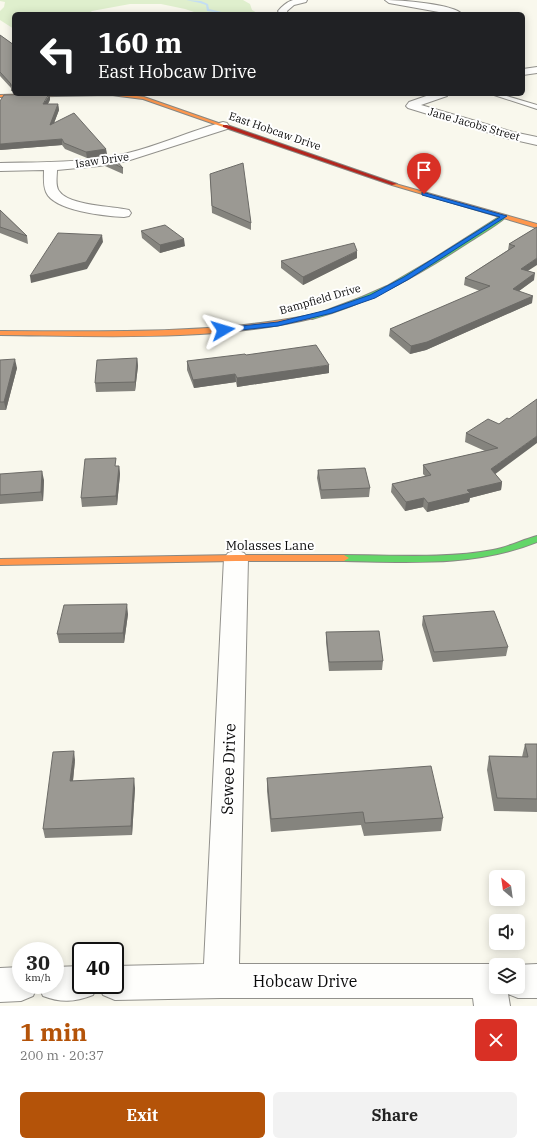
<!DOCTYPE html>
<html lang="en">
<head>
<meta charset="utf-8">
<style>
  :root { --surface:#fff; --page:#f2f2f2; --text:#222; --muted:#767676; --accent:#b45309 }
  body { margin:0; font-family:"IBM Plex Serif",serif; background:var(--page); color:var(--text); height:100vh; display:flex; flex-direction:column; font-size:15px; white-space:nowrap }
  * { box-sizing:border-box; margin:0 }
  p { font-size:13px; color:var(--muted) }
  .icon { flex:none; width:22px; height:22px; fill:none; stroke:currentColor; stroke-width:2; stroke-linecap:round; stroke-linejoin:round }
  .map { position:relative; height:1006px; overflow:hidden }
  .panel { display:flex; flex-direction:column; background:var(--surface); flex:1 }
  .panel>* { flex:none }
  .top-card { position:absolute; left:12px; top:12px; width:513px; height:84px; border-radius:6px; box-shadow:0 2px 10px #0003; background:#202124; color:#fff; overflow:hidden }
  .needle { width:26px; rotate:331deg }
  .buttons { position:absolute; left:489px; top:870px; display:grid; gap:8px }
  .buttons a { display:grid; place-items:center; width:36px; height:36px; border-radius:6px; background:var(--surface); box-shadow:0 2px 10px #0003; font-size:20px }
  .speed { position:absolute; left:12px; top:942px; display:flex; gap:8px; font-size:20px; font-weight:700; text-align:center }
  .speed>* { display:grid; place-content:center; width:52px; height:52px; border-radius:50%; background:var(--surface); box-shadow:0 2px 10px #0003; line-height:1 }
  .speed small { font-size:10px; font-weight:400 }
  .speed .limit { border:2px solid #111; border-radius:6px; background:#fff; color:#111 }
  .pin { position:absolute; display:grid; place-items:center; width:34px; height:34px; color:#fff; margin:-41px -17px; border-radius:50% 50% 50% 0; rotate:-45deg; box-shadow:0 0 4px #0007 }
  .pin .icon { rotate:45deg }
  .me { position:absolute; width:44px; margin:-22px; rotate:83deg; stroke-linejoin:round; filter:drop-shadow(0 0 3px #0008) }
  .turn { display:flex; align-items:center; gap:14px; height:84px; padding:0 20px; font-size:18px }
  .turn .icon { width:52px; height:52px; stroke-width:2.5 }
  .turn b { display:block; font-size:28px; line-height:34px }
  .round { display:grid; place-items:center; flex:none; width:42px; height:42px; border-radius:6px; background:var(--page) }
  .head { display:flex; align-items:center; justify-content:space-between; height:68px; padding:0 20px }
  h1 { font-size:24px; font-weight:800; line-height:30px; color:var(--accent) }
  .button { display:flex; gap:8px; margin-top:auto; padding:8px 20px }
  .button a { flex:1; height:46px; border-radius:6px; background:var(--accent); color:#fff; font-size:16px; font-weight:800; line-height:46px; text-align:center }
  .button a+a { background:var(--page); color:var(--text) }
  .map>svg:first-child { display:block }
</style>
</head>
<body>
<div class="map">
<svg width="537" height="1006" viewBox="0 0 537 1006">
  <rect width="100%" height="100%" fill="#f9f8ed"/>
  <path fill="#dfefcd" d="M 0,0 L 243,0 L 250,4 L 252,10 L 259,14 L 200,14 L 185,9 L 161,4 L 130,4 L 92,11 L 88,14 L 14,14 L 14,29 L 0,20 L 0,11 L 4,7 L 5,2 L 0,1 Z"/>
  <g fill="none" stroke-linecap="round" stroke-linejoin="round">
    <path fill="#c4def2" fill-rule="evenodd" d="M 186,0 L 201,1 L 208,4 L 209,9 L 230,14 L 207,11 L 206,5 L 200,3 Z"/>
    <g stroke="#92918c" stroke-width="2">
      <path id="lane" d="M 491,94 L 500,94 L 537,105 L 537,109 Z"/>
    </g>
    <g stroke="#92918c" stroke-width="2">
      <path id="street" d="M 293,0 L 307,0 L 306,2 L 294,5 L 287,11 L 288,14 L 280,14 L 278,11 C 282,6 287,2 293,0 Z
        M 385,0 C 400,0 453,4 462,14 L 450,14 L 389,3 Z
        M 537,67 L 537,73 L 523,75 L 523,69 Z
        M 432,94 L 448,94 L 447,96 L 421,105 L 513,132 L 537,137 L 537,145 L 506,138 L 408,108 L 406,106 L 409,102 Z
        M 223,122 L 227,123 L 229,126 L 227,129 L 127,161 L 99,166 L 57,170 C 57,176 55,186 59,191 C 69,206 113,206 129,210 L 131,213 L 129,216 L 124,217 C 105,216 54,211 46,192 C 43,185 44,177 44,170 L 0,171 L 0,163 C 42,162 84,163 124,154 C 158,146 190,131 223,122 Z
        M 236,550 L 244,553 L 248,558 L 239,964 L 496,964 L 499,965 L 496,965 L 496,987 L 518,987 L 518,965 L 515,965 L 537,964 L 537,998 L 518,998 L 508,994 L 510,1006 L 474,1006 L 473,998 L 221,998 L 115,1000 L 103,995 L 98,985 L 115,985 L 115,966 L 204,964 L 224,558 L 228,553 Z
        M 81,966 L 81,985 L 98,985 L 93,995 C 75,1002 61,1003 43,996 L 38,985 L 33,996 L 21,1001 L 0,1002 L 0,968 L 21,967 L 21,985 L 55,985 L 55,967 Z"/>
    </g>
    <g stroke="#888883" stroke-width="2">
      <path id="fast" d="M 502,215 L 507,216 C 496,226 481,234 469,242 C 420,274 369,304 312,319 L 309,317 L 362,297 L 387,286 L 433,259 Z
        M 537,536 L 537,542 C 475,567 409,562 344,561 L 339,558 L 344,555 C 393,555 445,559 493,550 C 509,547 522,540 537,536 Z"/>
    </g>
    <g stroke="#888883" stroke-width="2">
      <path id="slow" d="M 36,94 L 122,94 L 144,97 L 227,126 L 223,127 L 143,99 L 111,95 L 0,97 L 0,95 Z
        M 392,183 L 537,224 L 537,228 L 392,185 Z
        M 312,315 L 314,316 L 314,318 C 216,342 101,336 0,335 L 0,331 C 78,331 156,333 234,326 C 260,324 286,319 312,315 Z
        M 236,555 L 344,555 L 349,558 L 344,561 L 236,561 L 0,565 L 0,559 Z"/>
    </g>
    <g stroke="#888883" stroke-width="2">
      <path id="jam" d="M 223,125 L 227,125 L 397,184 L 392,185 L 223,127 Z"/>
    </g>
    <use href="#lane" fill="#fefefc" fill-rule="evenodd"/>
    <use href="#street" fill="#fefefc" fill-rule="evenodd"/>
    <use href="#fast" fill="#63d668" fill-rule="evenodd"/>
    <use href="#slow" fill="#ff974d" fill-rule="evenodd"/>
    <use href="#jam" fill="#b3261e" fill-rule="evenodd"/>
  </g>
  <path fill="#85847e" d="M 0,35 L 14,45 L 14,91 L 11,91 L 11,88 L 0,76 Z
    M 50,100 L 48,104 L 58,104 L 59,110 L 54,123 L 106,149 L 107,156 L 87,158 L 65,149 L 62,145 L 0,150 Z
    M 105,160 L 123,168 L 123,174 L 105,166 Z
    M 210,174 L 251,223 L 251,230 L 212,213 Z
    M 0,210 L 27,236 L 28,244 L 0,233 Z
    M 537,227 L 528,271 L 534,280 L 519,291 L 532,303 L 426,350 L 410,354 L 389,336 L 390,329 L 480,291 L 464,285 L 465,278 L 508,250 L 509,244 Z
    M 141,231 L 185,246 L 160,253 L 142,238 Z
    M 357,258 L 303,285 L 281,268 L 281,261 Z
    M 246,355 L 329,373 L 237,387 L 236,382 L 194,388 L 187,370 L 187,361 Z
    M 137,358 L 138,366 L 135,391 L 96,392 L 95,383 Z
    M 0,360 L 17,368 L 6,410 L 0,410 Z
    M 499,424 L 495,474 L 502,482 L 501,490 L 470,498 L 469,502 L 427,512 L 423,507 L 405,511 L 391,492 L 392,484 L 425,476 L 423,474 L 423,465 L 485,451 L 465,442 L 466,433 Z
    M 117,466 L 119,466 L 120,474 L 117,505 L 82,507 L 81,498 Z
    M 318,470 L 370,488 L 369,497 L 321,499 L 317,478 Z
    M 0,474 L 44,480 L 43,501 L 0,504 Z
    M 128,614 L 124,643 L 59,643 L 57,634 Z
    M 423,616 L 508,647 L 506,656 L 433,662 L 422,625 Z
    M 326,632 L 383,661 L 382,670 L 329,671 L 326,642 Z
    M 525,744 L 537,744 L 537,812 L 494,811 L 487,770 L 489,756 L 522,757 Z
    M 75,760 L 73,781 L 135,788 L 132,835 L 45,838 L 43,829 Z
    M 267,778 L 443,818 L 441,831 L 364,836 L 361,825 L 271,832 L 267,791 Z"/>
  <path fill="#6c6b67" d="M 50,94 L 50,100 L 44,110 L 43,104 Z
    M 58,104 L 59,110 L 51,131 L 50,125 Z
    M 62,139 L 62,145 L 0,150 L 0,144 Z
    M 106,149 L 107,156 L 87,158 L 86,152 Z
    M 102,235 L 103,242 L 87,269 L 31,283 L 30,276 Z
    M 184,239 L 185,246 L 160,253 L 160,245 Z
    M 357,251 L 357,258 L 303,285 L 303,277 Z
    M 537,258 L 537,265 L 520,276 L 521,269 Z
    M 535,273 L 534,280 L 512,296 L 513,289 Z
    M 533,296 L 532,303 L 426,350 L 410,354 L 411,346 Z
    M 137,358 L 138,366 L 135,391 L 135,382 Z
    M 15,359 L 17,368 L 6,410 L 4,402 Z
    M 329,365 L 329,373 L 237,387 L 237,378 Z
    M 235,374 L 236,382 L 194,388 L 193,380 Z
    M 537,436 L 537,443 L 490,478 L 491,469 Z
    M 119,466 L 120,474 L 117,505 L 116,496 Z
    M 42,471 L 44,480 L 43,501 L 41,492 Z
    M 502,482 L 501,490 L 470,498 L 469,502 L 427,512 L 428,503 L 467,490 Z
    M 424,498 L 423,507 L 405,511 L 406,502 Z
    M 127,604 L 128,614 L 124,643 L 123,633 Z
    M 74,751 L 75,760 L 72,790 L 70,781 Z
    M 134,778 L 135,788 L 132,835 L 131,826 Z"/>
  <path fill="#9b9993" stroke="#6c6b67" d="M 0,35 L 14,45 L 14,85 L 10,85 L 11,84 L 0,72 Z
    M 49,94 L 43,104 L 58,104 L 50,125 L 74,113 L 106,149 L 86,152 L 64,143 L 62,139 L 0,144 L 0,101 L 4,95 Z
    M 114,158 L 123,168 L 105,160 Z
    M 243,163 L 251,223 L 212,206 L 210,174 Z
    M 0,210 L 27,236 L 0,227 Z
    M 165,225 L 184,239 L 160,245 L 141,231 Z
    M 537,227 L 537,258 L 521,269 L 535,273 L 513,289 L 533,296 L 427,342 L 411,346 L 390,329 L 490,286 L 465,278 L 515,246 L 509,244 Z
    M 58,233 L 102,235 L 86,262 L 30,276 Z
    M 354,243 L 357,251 L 303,277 L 281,261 Z
    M 316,345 L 329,365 L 237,378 L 235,374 L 193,380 L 187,361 L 245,354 L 246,355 Z
    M 137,358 L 135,382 L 95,383 L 97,360 Z
    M 15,359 L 4,402 L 0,402 L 0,360 Z
    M 537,399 L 537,436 L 491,469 L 502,482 L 467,490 L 470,493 L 428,503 L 424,498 L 406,502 L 392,484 L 431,475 L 423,465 L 498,448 L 466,433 L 488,419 L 499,424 L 507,418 L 509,419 Z
    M 116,458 L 115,466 L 119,466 L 116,496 L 81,498 L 85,459 Z
    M 365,468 L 370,488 L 321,490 L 318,470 Z
    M 42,471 L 41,492 L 0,495 L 0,474 Z
    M 127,604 L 123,633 L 57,634 L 64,605 Z
    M 494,611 L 508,647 L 434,652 L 423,616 Z
    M 379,631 L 383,661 L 329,662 L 326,632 Z
    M 525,744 L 537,744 L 537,799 L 497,798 L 489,756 L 528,757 Z
    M 74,751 L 70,781 L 134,778 L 131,826 L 43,829 L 53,752 Z
    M 431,766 L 443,818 L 365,823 L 363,812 L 271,819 L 267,778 Z"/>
  <path fill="#1a73e8" stroke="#114b97" d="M 422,192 L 507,216 L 409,279 L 375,298 L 332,313 L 278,326 L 223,332 L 220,330 L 223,328 L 278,322 L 327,310 L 370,295 L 404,277 L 500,217 L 422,195 Z"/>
  <g text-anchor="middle" stroke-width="4" stroke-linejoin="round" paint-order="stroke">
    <g font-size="11" fill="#0a0a0a" stroke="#fff">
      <text transform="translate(474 124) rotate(16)" y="4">Jane Jacobs Street</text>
      <text transform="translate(275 131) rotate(19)" y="4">East Hobcaw Drive</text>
      <text transform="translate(102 160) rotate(-8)" y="4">Isaw Drive</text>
      <text transform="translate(320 299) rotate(-16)" y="4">Bampfield Drive</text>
    </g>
    <g font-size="13" fill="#0a0a0a" stroke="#fff">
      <text x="270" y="550">Molasses Lane</text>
    </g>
    <g font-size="16" fill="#0a0a0a" stroke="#fff">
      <text transform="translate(228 769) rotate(-88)" y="6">Sewee Drive</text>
      <text x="305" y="987">Hobcaw Drive</text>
    </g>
  </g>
</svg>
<div class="buttons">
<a><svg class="needle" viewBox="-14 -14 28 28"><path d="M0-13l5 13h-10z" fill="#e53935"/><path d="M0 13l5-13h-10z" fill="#767676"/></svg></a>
<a><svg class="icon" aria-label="sound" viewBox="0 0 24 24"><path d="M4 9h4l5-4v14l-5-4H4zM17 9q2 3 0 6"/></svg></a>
<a><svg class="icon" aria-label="layers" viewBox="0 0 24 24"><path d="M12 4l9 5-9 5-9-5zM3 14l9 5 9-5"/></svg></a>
</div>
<div class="speed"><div>30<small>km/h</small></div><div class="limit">40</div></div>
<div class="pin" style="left:424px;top:194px;background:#d93025"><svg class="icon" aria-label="arrive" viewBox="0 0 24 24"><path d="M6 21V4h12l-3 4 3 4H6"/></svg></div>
<svg class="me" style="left:223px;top:330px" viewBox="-20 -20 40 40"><path d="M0-17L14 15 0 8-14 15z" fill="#1a73e8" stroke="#fff" stroke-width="4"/></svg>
<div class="top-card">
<div class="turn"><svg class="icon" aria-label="left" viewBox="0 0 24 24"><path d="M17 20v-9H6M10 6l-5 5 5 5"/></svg><div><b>160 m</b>East Hobcaw Drive</div></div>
</div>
</div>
<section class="panel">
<div class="head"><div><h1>1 min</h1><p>200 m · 20:37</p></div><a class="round" style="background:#d93025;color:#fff"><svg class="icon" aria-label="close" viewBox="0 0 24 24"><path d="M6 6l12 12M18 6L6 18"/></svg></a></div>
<div class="button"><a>Exit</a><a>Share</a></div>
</section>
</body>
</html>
